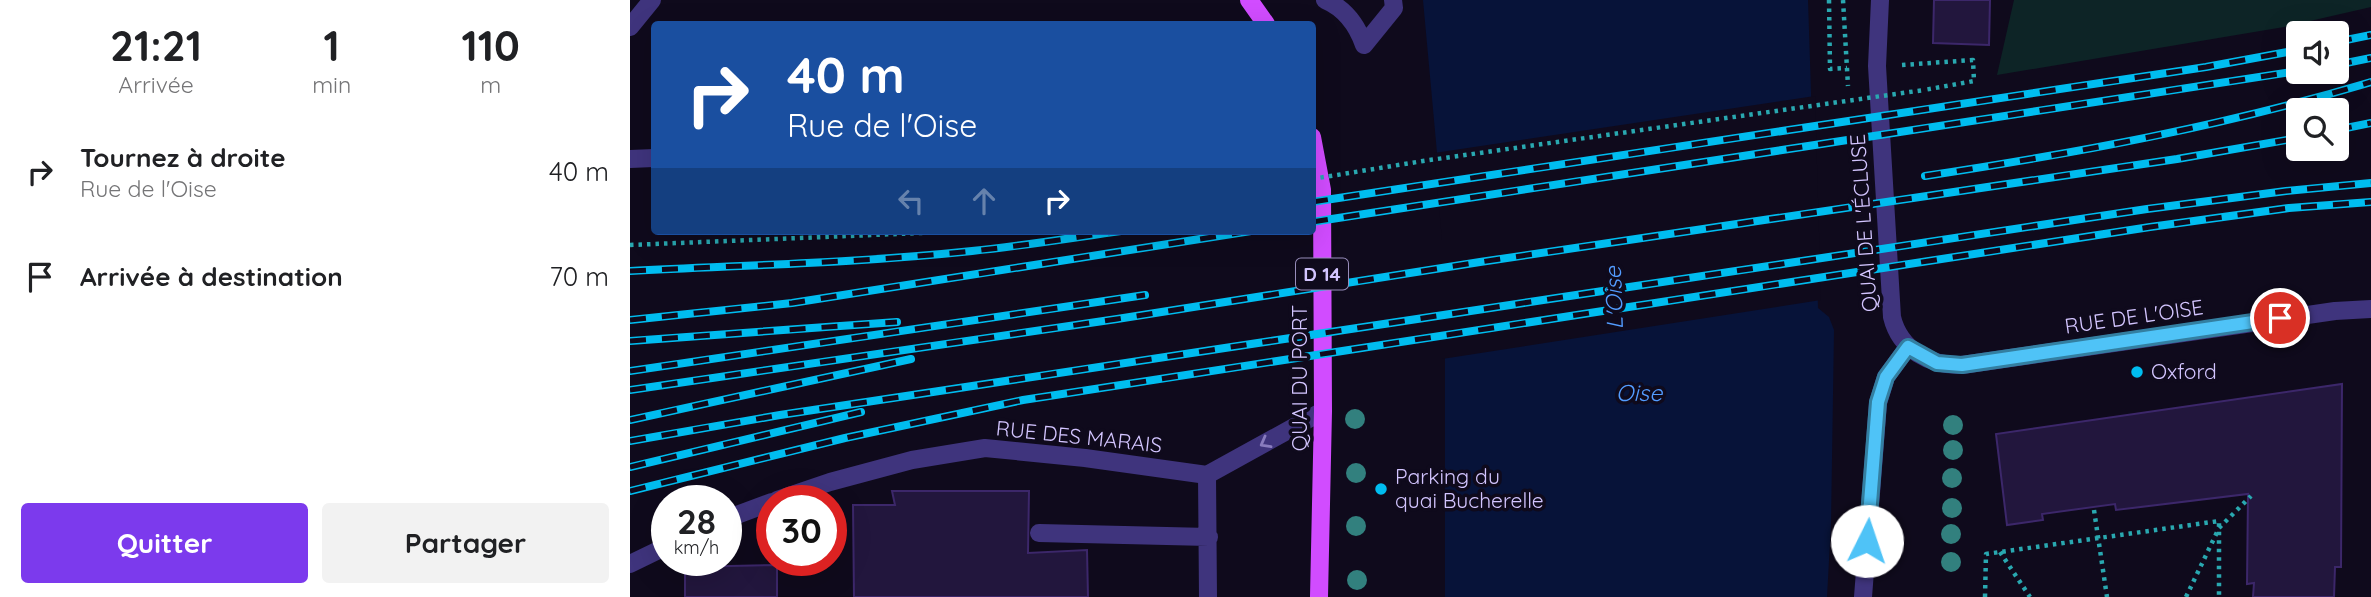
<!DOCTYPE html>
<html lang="fr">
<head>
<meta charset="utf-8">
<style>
  :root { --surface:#fff; --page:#f2f2f2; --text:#202124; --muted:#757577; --accent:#7c3aed }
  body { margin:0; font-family:Quicksand,sans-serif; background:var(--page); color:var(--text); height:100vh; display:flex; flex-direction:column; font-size:26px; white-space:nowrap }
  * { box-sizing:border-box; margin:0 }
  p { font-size:23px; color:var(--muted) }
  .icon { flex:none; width:38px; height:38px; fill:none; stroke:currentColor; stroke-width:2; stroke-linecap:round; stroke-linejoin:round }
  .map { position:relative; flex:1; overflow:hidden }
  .side { display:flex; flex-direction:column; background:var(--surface); width:630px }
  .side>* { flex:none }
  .hud { position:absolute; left:21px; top:21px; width:665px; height:214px; border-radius:7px; box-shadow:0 7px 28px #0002; background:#1a4fa0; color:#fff; overflow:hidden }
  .controls { position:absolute; left:1656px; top:21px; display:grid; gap:14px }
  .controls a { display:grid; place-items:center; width:63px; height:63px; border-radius:7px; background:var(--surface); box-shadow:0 7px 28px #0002; font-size:35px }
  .speed { position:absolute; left:21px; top:485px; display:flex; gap:14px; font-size:35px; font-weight:700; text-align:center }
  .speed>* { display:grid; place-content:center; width:91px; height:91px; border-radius:50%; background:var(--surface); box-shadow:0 7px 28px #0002; line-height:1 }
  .speed small { font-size:18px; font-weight:400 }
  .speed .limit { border:10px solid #d22; background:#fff; color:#111 }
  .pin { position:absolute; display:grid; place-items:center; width:60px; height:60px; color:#fff; margin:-30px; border:4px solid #fff; border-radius:50%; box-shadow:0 2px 7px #0007 }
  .me { position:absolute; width:77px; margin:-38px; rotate:4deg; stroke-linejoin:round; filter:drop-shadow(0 0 5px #0008) }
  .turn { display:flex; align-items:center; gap:24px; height:147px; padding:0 21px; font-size:32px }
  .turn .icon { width:91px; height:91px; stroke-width:2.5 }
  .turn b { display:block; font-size:49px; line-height:60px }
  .lanes { display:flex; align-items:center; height:66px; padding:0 21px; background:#0003; justify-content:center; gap:35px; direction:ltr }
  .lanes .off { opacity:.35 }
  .eta { display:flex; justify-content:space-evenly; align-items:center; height:119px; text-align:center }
  .eta b { font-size:42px; font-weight:700; line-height:49px }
  .button { display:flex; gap:14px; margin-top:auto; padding:14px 21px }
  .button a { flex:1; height:80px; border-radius:7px; background:var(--accent); color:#fff; font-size:28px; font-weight:700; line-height:80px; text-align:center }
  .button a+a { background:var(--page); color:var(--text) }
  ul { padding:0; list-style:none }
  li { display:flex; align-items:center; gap:21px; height:105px; padding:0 21px }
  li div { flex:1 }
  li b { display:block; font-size:26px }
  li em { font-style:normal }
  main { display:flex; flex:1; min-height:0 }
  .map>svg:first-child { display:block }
</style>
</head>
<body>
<main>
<section class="side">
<div class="eta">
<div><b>21:21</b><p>Arrivée</p></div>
<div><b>1</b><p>min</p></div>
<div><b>110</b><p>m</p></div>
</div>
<ul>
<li><svg class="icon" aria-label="right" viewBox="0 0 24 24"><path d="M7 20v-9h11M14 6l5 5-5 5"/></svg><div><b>Tournez à droite</b><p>Rue de l'Oise</p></div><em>40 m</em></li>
<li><svg class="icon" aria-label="arrive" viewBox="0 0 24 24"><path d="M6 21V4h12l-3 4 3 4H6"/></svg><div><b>Arrivée à destination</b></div><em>70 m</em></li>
</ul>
<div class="button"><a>Quitter</a><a>Partager</a></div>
</section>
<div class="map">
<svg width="1741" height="597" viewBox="0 0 1741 597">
  <rect width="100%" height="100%" fill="#0f0a1c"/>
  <path fill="#0d2426" d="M 1384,0 L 1741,0 L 1741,7 L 1654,27 L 1367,75 Z"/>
  <path fill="#071339" d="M 793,0 L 1178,0 L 1188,308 L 1199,317 L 1204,330 L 1201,524 L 1197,597 L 815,597 L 815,240 Z"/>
  <path fill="#0f0a1c" d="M 1185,96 L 1191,300 L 812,359 L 812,240 L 804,153 Z"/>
  <path fill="#22163d" stroke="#3c276a" stroke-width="2" d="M 1304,0 L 1360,0 L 1359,45 L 1303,43 Z
    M 1712,384 L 1711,567 L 1705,567 L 1704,597 L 1623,597 L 1624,583 L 1617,584 L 1618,494 L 1486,510 L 1485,504 L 1412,514 L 1413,520 L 1377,525 L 1366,434 Z
    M 262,491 L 399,491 L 398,553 L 457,550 L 458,597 L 224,597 L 223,505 L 265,505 Z
    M 147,565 L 147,597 L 55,597 L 55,567 Z"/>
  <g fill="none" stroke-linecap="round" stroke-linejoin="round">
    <path stroke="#29a8b0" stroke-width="4.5" stroke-dasharray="3.5 5" stroke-linecap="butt" d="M 1199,0 L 1200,69 L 1217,68
      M 1213,0 L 1218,86
      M 1272,65 L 1343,60 L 1344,81 L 1294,90
      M 0,245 L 339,231
      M 1464,510 L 1477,597
      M 1370,552 L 1400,597
      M 1355,597 L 1356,554 L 1589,521 L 1589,597
      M 1556,597 L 1589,528 L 1621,496"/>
    <path stroke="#3f347d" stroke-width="18" d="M 695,0 C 716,9 727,25 734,45
      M 1250,0 L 1247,66 L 1262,317 C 1270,350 1300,366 1332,365 L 1705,311 L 1741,309
      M 0,27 L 22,0
      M 734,45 L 764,8 L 763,0
      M 0,159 L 24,158
      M 577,475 L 578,597
      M 147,500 L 200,482 L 282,460 L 355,448 L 455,458 L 577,475 L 693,411
      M 96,519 L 142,502
      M 409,533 L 579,537
      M 0,564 L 37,546
      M 1233,597 L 1248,403 L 1256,377 L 1278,347"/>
    <path stroke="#d14cff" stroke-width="18" d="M 619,0 L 636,24
      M 682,137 L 692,190 L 693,411 L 689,597"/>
    <g stroke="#00bdf0" stroke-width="8">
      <path id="rail" d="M 1706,42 L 1741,35
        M 1706,65 L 1741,58
        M 1706,130 L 1741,123
        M 1295,176 C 1447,153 1594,126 1741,82
        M 682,202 L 1576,67 L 1668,50
        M 682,222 L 1668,71
        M 0,271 C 114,265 228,263 342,251 C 392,246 441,238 491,231
        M 0,320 L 162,303 L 621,231
        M 0,341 L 267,322
        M 0,371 L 515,295
        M 0,390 L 487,319 L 850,262 L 1547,159 L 1668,138
        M 0,420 L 281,359
        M 0,441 L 150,415 L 1517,209 L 1656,191 L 1741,183
        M 0,467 L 231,412
        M 0,491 L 215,438 L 393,400 L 1520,227 L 1659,208 L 1741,202"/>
    </g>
    <use href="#rail" stroke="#0f0a1c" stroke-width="5" stroke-dasharray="16" stroke-linecap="butt"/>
    <path stroke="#29a8b0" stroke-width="4.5" stroke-dasharray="3.5 5" stroke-linecap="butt" d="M 682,179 L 793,161 L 1294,90"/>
  </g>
  <g fill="#32807e">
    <circle cx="725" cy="419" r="10"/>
    <circle cx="1323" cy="425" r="10"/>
    <circle cx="1323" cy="450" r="10"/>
    <circle cx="726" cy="473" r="10"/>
    <circle cx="1322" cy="478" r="10"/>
    <circle cx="1322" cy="508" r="10"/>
    <circle cx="726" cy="526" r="10"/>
    <circle cx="1321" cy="534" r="10"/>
    <circle cx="1321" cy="562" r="10"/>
    <circle cx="727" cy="580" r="10"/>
  </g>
  <defs><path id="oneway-chevron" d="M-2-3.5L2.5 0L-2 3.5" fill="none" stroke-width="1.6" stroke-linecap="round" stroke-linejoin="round" transform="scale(1.75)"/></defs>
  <use stroke="#897cbe" href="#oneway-chevron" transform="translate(635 443) rotate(151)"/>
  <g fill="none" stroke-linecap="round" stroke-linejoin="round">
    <g stroke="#337fa1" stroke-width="18">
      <path id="route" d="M 1237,541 L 1248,402 L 1256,377 L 1278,347 L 1307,363 L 1332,365 L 1650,318"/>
    </g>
    <use href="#route" stroke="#4fc3f7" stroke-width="12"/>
  </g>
  <g fill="#00bdf0" stroke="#0f0a1c" stroke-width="2.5">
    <circle cx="1507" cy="372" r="7"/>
    <circle cx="751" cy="489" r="7"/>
  </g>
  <g text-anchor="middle" stroke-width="7" stroke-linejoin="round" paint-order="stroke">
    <rect fill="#0f0a1c" stroke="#988dbb" stroke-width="2" x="666" y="258.5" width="52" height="31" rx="5"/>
    <g font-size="19" font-weight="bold" fill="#d3c5ff">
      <text x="692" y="281">D 14</text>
    </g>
    <g font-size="21" fill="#d3c5ff" stroke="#0f0a1c">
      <text transform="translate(1234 223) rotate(-94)" y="7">QUAI DE L'ÉCLUSE</text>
      <text transform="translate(1504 317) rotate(-8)" y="7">RUE DE L'OISE</text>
      <text transform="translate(670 378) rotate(-90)" y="7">QUAI DU PORT</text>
      <text transform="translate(449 437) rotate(6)" y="7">RUE DES MARAIS</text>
    </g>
    <g font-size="21" fill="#d3c5ff" stroke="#0f0a1c" text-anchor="start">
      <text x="1521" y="379">Oxford</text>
      <text x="765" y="484">Parking du<tspan x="765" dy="24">quai Bucherelle</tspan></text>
    </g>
    <g font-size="23" font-style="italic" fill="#539cff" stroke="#0f0a1c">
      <text transform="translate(984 298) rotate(-92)" y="8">L'Oise</text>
      <text x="1009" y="401">Oise</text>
    </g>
  </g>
</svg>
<div class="controls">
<a><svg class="icon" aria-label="sound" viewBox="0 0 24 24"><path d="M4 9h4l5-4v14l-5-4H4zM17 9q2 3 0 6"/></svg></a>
<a><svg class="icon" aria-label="search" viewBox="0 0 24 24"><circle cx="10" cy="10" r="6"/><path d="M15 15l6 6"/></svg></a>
</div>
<div class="speed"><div>28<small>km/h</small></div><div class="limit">30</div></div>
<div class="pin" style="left:1650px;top:318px;background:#d93025"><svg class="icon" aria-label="arrive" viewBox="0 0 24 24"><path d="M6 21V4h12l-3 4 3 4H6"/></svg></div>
<svg class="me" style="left:1237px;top:541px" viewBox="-20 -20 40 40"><circle r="19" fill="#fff"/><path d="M0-13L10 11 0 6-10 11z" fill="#4fc3f7"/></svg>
<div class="hud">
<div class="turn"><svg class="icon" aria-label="right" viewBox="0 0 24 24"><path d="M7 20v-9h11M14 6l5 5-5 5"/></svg><div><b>40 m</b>Rue de l'Oise</div></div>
<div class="lanes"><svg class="icon off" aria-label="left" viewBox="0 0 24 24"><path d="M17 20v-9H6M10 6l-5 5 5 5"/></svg><svg class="icon off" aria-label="ahead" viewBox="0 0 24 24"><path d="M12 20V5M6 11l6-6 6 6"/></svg><svg class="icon" aria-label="right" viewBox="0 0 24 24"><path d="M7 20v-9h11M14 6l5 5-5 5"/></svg></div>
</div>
</div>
</main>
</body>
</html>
